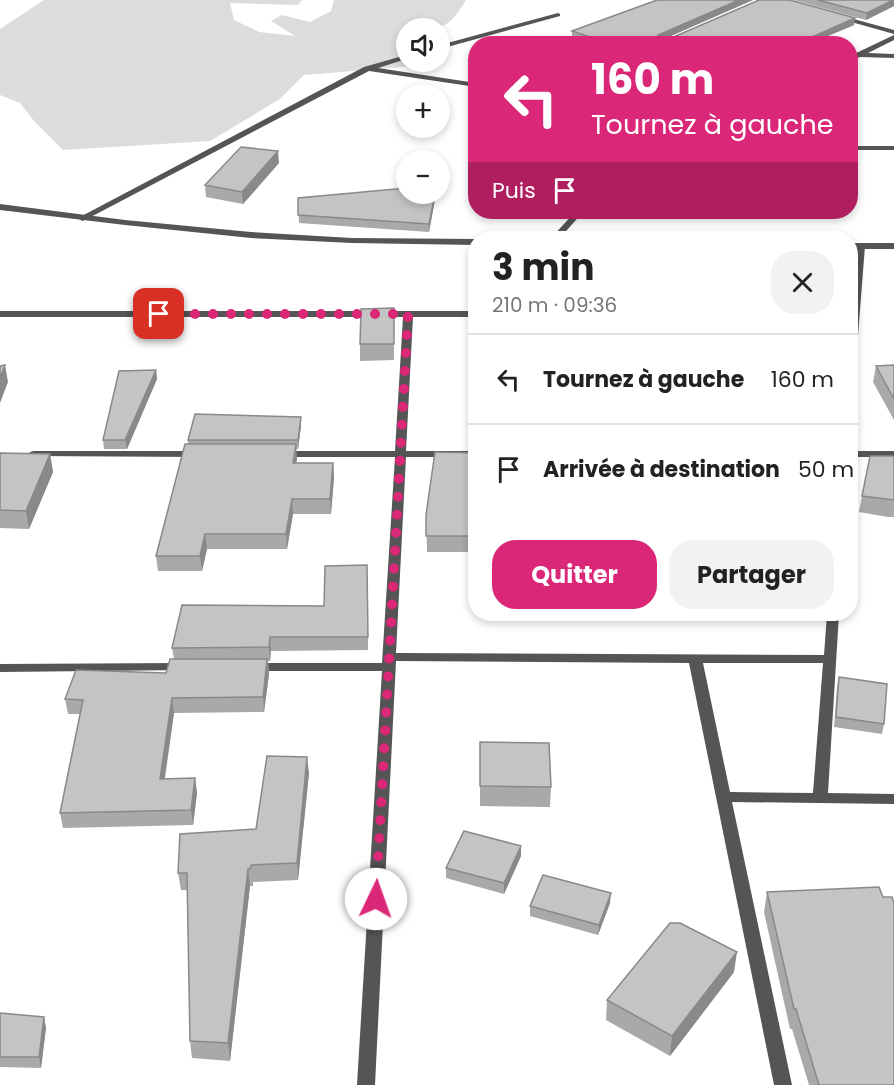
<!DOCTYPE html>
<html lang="fr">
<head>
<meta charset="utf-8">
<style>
  :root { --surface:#fff; --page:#f2f2f2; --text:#222; --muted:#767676; --line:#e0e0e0; --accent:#db2777 }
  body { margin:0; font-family:Poppins,sans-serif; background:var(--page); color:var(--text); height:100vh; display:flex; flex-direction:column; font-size:22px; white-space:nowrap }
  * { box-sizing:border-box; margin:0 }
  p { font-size:20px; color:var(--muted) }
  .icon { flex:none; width:33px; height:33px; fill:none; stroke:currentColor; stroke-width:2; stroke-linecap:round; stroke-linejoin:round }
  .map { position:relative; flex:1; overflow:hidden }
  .sheet { position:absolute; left:468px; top:231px; width:390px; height:390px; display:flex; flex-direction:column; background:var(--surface); border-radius:24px; box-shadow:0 3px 9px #0003 }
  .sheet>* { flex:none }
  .hud { position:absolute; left:468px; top:36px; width:390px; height:183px; border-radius:24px; box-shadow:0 3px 9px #0003; background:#db2777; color:#fff; overflow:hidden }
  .buttons { position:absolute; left:396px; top:18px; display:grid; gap:12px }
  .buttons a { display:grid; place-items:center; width:54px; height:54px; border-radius:50%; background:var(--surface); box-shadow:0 3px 9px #0003; font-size:30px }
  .pin { position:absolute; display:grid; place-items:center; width:51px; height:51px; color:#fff; margin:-26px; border-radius:12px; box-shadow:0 3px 9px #0006 }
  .me { position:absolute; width:66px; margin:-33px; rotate:3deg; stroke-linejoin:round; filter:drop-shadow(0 0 4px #0008) }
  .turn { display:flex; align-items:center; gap:21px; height:126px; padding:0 24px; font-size:27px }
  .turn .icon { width:78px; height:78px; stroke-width:2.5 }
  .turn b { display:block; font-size:42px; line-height:51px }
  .then { display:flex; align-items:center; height:57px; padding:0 24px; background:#0003; gap:12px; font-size:22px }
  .round { display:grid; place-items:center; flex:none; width:63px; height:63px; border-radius:24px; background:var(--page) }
  .overview { display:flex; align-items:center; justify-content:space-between; height:102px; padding:0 24px }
  h1 { font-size:36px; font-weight:700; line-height:45px }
  .button { display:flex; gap:12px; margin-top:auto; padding:12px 24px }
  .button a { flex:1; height:69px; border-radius:24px; background:var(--accent); color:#fff; font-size:24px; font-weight:700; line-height:69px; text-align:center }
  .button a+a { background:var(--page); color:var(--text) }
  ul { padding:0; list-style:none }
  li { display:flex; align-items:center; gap:18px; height:90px; padding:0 24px; border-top:2px solid var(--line) }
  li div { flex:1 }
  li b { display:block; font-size:22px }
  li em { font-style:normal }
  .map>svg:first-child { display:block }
</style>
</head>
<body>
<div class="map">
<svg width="894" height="1085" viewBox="0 0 894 1085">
  <rect width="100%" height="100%" fill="#fff"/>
  <path fill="#dcdcdc" d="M 44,0 L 302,0 L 298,5 L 230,3 L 234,20 L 259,32 L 295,36 L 271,21 L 282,15 L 310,22 L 331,11 L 334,0 L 466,0 C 447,32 441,28 406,28 L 406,62 L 434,62 L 403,67 L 304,75 L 280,99 L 210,141 L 63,150 L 34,121 L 20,103 L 0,95 L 0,29 Z"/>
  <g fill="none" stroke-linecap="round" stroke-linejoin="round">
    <path fill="#555" fill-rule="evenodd" d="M 558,13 L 560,14 L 560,16 L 440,49 L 440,45 Z
      M 839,15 L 894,30 L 894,34 L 837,18 L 837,16 Z
      M 894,35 L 894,40 L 868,53 L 894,54 L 894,58 L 860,57 L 850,61 L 850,56 Z
      M 406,55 L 406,59 L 378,68 L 476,83 L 476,87 L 369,71 L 85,220 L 82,221 L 78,218 L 364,67 Z
      M 850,146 L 894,146 L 894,150 L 850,150 Z
      M 575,212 L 583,212 L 560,238 L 551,238 Z
      M 860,243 L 865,246 L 855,374 L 850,377 L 850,305 L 855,246 Z
      M 0,311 L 476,311 L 476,317 L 413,317 L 406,451 L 476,451 L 476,457 L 406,457 L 396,653 L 824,655 L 827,614 L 839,614 L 828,793 L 894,794 L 894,804 L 732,802 L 792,1085 L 774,1085 L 689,663 L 396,661 L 375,1085 L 357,1085 L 382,671 L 253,671 L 246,667 L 253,663 L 382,663 L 395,457 L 280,457 L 274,454 L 280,451 L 395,451 L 403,317 L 0,317 ZM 703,663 L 823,663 L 813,793 L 730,792 Z
      M 34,451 L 197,451 L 203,454 L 197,457 L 30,456 L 28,454 L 30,452 Z
      M 850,451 L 894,451 L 894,457 L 850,457 Z
      M 182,663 L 189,667 L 187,670 L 0,672 L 0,664 Z"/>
    <path fill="#555" fill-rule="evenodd" d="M 0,204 L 125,220 L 251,232 L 352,238 L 476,239 L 476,245 L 352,243 L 251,238 L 125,225 L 0,210 Z
      M 850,243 L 894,243 L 894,249 L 850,249 Z"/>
  </g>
  <path fill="#a9a9a9" d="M 753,0 L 664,39 L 854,25 L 821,39 L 583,41 L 572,38 L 572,31 Z
    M 794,0 L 894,0 L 894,6 L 866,20 Z
    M 279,163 L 243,204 L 206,197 L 205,185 Z
    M 436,194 L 429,232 L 299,223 L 298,198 Z
    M 394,308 L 394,360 L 360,361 L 360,344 Z
    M 894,365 L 894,420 L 873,382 L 876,366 Z
    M 156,370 L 157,379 L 127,449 L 104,449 L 103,440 Z
    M 301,417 L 301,426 L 298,449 L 296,449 L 296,463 L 333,463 L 334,477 L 331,514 L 293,514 L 287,549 L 207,549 L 202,571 L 158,571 L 156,556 L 188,444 L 188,440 Z
    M 0,453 L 50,454 L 53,472 L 29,529 L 0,528 Z
    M 476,453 L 476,552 L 427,552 L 426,515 Z
    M 870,456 L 894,456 L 894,517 L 888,517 L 859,512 Z
    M 368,578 L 368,650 L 271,651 L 270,661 L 268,661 L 269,674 L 264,712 L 174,713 L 165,779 L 195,778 L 197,793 L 193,825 L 63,828 L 60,813 L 80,714 L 68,714 L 65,699 L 166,673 L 174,659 L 172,648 L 324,606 Z
    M 839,677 L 884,724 L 882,734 L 834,727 L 837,687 Z
    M 480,742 L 551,787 L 550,807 L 480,806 Z
    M 309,773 L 298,880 L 253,882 L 253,886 L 250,886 L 230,1061 L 192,1058 L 190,1041 L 187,890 L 181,890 L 178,873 L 256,829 Z
    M 521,846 L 521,856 L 504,894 L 446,878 L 446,868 Z
    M 767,892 L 883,897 L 894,1085 L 809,1085 L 792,1029 L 790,1029 L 764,912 Z
    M 610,903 L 598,935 L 530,916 L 530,906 Z
    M 734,972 L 670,1056 L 606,1020 L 607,1000 Z
    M 0,1013 L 44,1017 L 46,1028 L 41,1068 L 0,1067 Z"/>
  <path fill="#898989" d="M 739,0 L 753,0 L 657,42 L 657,44 L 658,35 Z
    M 893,0 L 894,0 L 894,6 L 866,20 L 867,13 Z
    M 855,18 L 854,25 L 811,43 L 812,37 Z
    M 278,151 L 279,163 L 243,204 L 242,192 Z
    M 435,194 L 436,194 L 429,232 L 429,224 Z
    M 5,365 L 8,382 L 0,403 L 0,378 Z
    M 156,370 L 157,379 L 127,449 L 125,440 Z
    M 301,417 L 301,426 L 298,449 L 298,440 Z
    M 296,444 L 297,459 L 294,478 L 293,463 Z
    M 50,454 L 53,472 L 29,529 L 26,511 Z
    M 333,463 L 334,477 L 331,514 L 330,499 Z
    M 292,499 L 293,514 L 287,549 L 286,534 Z
    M 205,534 L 207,549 L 202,571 L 200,556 Z
    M 270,637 L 271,651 L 270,661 L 269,647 Z
    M 267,659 L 269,674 L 264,712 L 263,697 Z
    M 172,698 L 174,713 L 162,794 L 160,779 Z
    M 307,757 L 309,773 L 298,880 L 297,863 Z
    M 195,778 L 197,793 L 193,825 L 191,810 Z
    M 521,846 L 521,856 L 504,894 L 504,883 Z
    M 248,869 L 250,886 L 230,1061 L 228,1043 Z
    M 611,893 L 610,903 L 598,935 L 599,925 Z
    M 737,952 L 734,972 L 670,1056 L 672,1036 Z
    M 44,1017 L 46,1028 L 41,1068 L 39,1057 Z"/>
  <path fill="#c4c4c4" stroke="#898989" stroke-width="1.5" d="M 657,0 L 739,0 L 658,35 L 657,39 L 669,39 L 759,0 L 790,0 L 855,18 L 812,37 L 837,44 L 578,44 L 593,38 L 572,31 Z
    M 818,0 L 893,0 L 867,13 Z
    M 241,147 L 278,151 L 242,192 L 205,185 Z
    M 406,188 L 406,194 L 435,194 L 429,224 L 298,215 L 298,198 Z
    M 394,308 L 394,344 L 360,344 L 361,309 Z
    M 5,365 L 0,378 L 0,366 Z
    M 894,365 L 894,399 L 876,366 Z
    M 156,370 L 125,440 L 103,440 L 119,371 Z
    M 195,414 L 301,417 L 298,440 L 188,440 Z
    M 185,444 L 296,444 L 293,463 L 333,463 L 330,499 L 292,499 L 286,534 L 205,534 L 200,556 L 156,556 Z
    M 435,452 L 476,453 L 476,536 L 426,536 L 426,515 Z
    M 0,453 L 50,454 L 26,511 L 0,510 Z
    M 870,456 L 894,456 L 894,500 L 862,496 Z
    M 367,565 L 368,637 L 270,637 L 269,647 L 172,648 L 182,605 L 324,606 L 325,566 Z
    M 170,659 L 267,659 L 263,697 L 172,698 L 160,779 L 195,778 L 191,810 L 60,813 L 83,700 L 65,699 L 76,670 L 166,673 Z
    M 839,677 L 887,684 L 884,724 L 836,717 Z
    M 480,742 L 549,743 L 551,787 L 480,786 Z
    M 267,756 L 307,757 L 297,863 L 251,865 L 251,868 L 248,869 L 228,1043 L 190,1041 L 187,873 L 178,873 L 180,834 L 256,829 Z
    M 464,831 L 521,846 L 504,883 L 446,868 Z
    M 543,875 L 611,893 L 599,925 L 530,906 Z
    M 879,887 L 883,897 L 892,897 L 894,903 L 894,1085 L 819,1085 L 796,1009 L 794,1009 L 767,892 Z
    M 670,923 L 680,923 L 737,952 L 672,1036 L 607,1000 Z
    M 0,1013 L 44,1017 L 39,1057 L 0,1057 Z"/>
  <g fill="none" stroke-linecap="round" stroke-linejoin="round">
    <path stroke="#db2777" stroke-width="10" stroke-dasharray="0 18" d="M 159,314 L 408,314 L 376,899"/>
  </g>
</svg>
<div class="buttons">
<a><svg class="icon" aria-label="sound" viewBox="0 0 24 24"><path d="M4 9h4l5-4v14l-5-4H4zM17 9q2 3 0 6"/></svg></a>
<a>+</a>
<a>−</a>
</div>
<div class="pin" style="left:159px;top:314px;background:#d93025"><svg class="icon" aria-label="arrive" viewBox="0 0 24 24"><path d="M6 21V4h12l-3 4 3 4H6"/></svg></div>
<svg class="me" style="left:376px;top:899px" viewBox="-20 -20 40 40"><circle r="19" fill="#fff"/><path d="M0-13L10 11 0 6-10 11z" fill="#db2777"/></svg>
<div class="hud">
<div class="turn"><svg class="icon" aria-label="left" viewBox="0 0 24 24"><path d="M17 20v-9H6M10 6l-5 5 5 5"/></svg><div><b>160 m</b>Tournez à gauche</div></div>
<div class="then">Puis<svg class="icon" aria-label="arrive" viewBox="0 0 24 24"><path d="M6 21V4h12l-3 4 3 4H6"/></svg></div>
</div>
<section class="sheet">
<div class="overview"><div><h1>3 min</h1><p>210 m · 09:36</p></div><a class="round"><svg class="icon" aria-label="close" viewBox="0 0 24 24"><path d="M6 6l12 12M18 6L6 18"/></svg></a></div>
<ul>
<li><svg class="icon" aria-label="left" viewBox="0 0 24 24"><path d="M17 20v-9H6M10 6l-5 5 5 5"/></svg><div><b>Tournez à gauche</b></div><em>160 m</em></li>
<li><svg class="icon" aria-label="arrive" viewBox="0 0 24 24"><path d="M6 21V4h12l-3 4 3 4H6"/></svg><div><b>Arrivée à destination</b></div><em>50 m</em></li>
</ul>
<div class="button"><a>Quitter</a><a>Partager</a></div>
</section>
</div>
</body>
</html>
